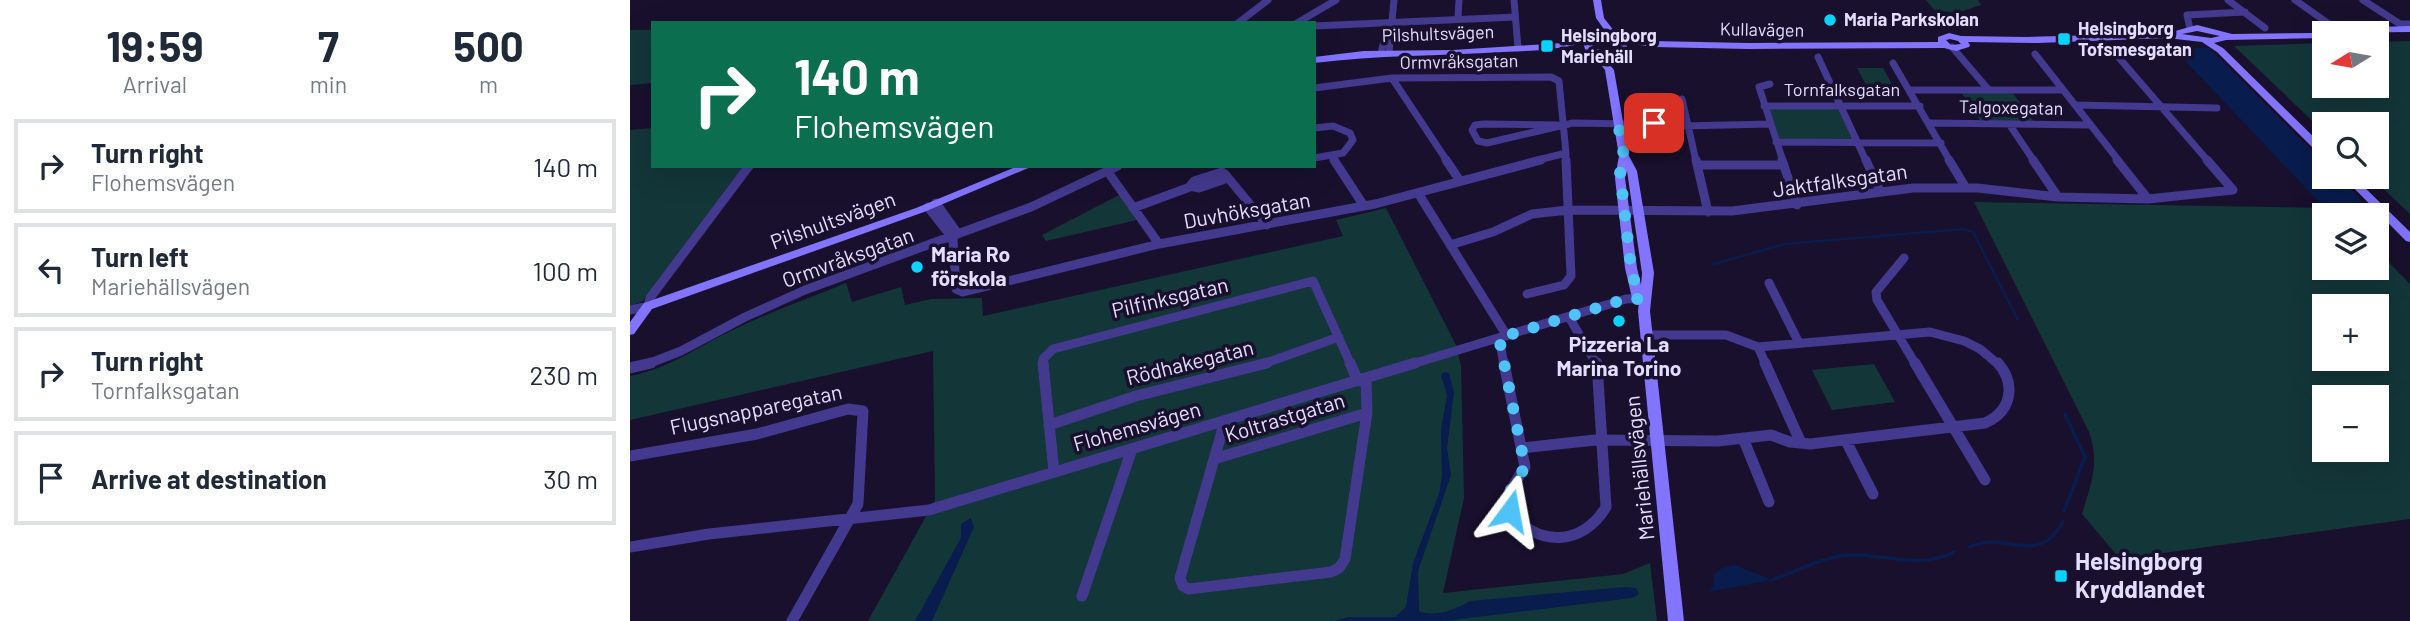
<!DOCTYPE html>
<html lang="en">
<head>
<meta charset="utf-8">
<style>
  :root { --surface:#fff; --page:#f6f6f7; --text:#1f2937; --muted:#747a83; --line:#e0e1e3 }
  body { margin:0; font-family:Barlow,sans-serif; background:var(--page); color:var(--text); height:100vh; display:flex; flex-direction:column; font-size:26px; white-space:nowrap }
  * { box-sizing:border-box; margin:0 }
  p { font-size:23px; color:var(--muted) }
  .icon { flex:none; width:38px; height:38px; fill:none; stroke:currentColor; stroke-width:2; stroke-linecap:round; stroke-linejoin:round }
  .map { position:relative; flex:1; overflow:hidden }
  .panel { display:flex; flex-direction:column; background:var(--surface); width:630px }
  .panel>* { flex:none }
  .banner { position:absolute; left:21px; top:21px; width:665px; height:147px; border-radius:0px; box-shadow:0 7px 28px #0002; background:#0b6e4f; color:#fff; overflow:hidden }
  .needle { width:46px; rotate:259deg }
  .tools { position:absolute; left:1682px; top:21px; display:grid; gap:14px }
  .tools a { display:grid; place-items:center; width:77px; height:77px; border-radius:0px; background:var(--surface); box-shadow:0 7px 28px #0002; font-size:35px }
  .pin { position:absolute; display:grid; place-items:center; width:60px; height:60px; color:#fff; margin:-30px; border-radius:14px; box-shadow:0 4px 10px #0006 }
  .me { position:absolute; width:77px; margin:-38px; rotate:13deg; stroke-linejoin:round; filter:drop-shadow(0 0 5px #0008) }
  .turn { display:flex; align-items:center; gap:24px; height:147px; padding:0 28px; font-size:32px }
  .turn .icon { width:91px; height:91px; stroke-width:2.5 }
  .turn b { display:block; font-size:49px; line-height:60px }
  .eta { display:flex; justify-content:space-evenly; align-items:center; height:119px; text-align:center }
  .eta b { font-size:42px; font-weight:700; line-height:49px }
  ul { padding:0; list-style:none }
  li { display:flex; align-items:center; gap:21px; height:94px; margin:0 14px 10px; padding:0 14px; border:4px solid var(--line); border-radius:0px }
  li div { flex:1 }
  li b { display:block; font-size:26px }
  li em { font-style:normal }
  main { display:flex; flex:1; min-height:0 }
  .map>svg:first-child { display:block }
</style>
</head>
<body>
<main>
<section class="panel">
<div class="eta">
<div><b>19:59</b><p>Arrival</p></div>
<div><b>7</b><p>min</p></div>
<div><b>500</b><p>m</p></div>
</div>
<ul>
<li><svg class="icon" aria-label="right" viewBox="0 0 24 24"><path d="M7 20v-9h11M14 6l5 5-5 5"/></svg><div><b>Turn right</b><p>Flohemsvägen</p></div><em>140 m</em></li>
<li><svg class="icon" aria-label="left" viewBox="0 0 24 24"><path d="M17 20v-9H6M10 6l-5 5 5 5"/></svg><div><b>Turn left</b><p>Mariehällsvägen</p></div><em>100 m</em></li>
<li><svg class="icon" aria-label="right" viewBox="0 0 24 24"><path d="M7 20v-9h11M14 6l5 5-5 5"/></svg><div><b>Turn right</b><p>Tornfalksgatan</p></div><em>230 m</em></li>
<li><svg class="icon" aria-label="arrive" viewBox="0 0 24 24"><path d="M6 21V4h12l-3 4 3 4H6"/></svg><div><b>Arrive at destination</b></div><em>30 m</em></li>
</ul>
</section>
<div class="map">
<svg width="1780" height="621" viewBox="0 0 1780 621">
  <rect width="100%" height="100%" fill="#18102d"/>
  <path fill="#133638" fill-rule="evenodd" d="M 1296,0 L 1348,0 L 1351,5 L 1327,13 L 1304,10 Z
    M 0,30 L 23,30 L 23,83 L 0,85 Z
    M 1780,41 L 1780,214 L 1741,177 L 1746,177 L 1746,124 L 1694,124 L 1694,132 L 1604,46 L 1694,43 L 1694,86 L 1746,86 L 1747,42 Z
    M 1227,68 L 1253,68 L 1263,86 L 1236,85 Z
    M 1331,92 L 1382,92 L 1404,122 L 1351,122 Z
    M 1139,108 L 1209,108 L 1223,141 L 1149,140 Z
    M 23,128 L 23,166 L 112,168 L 13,301 L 0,306 L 0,130 Z
    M 491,194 L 507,220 L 416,241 L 412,235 Z
    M 1344,202 L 1706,208 L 1713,215 L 1694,215 L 1694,268 L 1746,268 L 1747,250 L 1780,284 L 1780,519 L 1490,559 L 1452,514 C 1461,484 1470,463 1459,432 ZM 1694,306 L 1746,306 L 1746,359 L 1694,359 ZM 1694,397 L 1746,397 L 1746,450 L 1694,450 Z
    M 756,208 L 826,345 L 831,366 L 834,498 L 813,593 L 993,574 L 1020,563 L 1027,621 L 238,621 L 305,500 L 303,351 L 0,420 L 0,376 C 44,367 68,346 107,328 C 142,311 180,298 216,283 L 222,302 L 271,287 L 275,305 L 301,299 L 352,298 L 353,316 L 713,236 L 706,220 Z
    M 1244,364 L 1265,402 L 1202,410 L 1182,370 Z"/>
  <path fill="#081c4e" d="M 1543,48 L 1579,48 L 1694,163 L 1694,177 L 1708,177 L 1734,203 L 1689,202 Z
    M 814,372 L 819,373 L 824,393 L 817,448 L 821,475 L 788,571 L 789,611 C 804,618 827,609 840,601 L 995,587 L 1006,588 L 1009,594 L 1002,598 L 815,621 L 704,621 L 718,617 L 765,617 L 776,607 L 783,563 L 809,494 L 812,476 L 811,429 L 817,395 L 811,375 Z
    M 341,518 L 344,527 L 302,621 L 285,621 L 331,538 L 331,524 Z
    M 1105,565 L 1142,580 L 1078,592 L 1084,585 L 1084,574 L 1092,568 Z"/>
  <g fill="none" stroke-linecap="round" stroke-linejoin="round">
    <path stroke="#081c4e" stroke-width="2.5" d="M 1084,264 L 1155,244 L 1334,229 L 1343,232 L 1388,320"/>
    <path stroke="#081c4e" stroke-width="3.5" d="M 1434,511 L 1455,457 L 1435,414
      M 1340,547 C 1374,529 1406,569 1433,522
      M 1142,580 C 1164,572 1187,560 1210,556 C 1249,550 1286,572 1324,552"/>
    <path stroke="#43398e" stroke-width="7" d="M 884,0 L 888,48
      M 1598,0 L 1635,28
      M 1665,0 L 1702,26
      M 1733,0 L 1770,24 L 1780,24
      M 828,18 L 829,0
      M 608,23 L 638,0
      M 667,23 L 706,0
      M 684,26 L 885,17
      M 1560,29 L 1557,15 L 1615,12
      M 1322,47 L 1358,89
      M 1484,52 L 1578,161
      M 751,53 L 758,24
      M 759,53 L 764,0
      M 1405,54 L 1489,161
      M 1188,57 L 1236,161
      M 1263,63 L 1320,161
      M 762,78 L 817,161
      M 1140,84 L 1129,87 L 1153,161
      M 684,88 L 762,78 L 921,77 L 929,81 L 936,153 L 904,161
      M 1281,90 L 1433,90
      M 1052,99 L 1066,161
      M 1446,105 L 1587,108
      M 1134,106 L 1290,106
      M 1300,123 L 1461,125
      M 1379,124 L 1404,161
      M 927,125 L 854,124 L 845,125 L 842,130 L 848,141 L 857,143 L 943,123 L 1058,125
      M 1053,126 L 1140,124
      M 684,128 L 703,126 L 720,133 L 723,140 L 713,153 L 684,158
      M 1146,142 L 1311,143
      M 936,153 L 936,161
      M 702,157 L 705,161"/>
    <path stroke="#43398e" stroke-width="9" d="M 704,160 L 734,206
      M 816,160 L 830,181
      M 1066,160 L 1078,212
      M 1152,160 L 1167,205
      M 1236,160 L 1250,191
      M 1319,160 L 1336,188
      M 1403,160 L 1428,197
      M 1487,160 L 1518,199
      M 1067,165 L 1154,165
      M 478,172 L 529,244
      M 592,172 L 564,181 L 560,186 L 569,188 L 598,178
      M 595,174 L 637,225
      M 788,193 L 877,336
      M 306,203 L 326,231 L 323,239 L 326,289 L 333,292 L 529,244 L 745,204 L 911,160
      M 298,207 L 323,239
      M 503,208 L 560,187
      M 820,245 L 863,232 L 902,214 L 938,210 L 1102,211 L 1283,188 L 1347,188 L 1428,197 L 1518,199 L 1603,190 L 1577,160
      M 1274,258 L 1246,292 L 1247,300 L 1286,365
      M 1139,283 L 1169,343
      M 897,294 L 934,285 L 941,276 L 936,160
      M 0,310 L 18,306 L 20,298 L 119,166
      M 939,317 L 967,365
      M 1017,335 L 1096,335 L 1128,347 L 1300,332 L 1334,341 L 1350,349 L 1369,365
      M 869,338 L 874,365
      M 1128,347 L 1136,365
      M 15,365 L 51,351 L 115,317 L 175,290 L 401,207 L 488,166
      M 414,365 L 413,359 L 423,349 L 683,281 L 721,365
      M 630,365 L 709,337
      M 779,365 L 996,299 L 1014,298"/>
    <path stroke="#43398e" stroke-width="11" d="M 413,363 L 424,472
      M 720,363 L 728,381
      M 874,363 L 895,467 L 880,491 L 880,511 C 906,548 953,546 976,507 L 967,363
      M 1135,363 L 1171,443
      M 1285,363 L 1355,480
      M 0,368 L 21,363
      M 595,421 L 550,578 L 553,586 L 559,589 L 701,572 L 709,568 L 715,559 L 737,413 L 736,379
      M 419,425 L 506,396 L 637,363
      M 1113,438 L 1139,502
      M 1216,441 L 1243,494
      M 891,448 L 965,440 L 1088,441 L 1141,435 L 1160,442 L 1180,444 L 1355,423 C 1382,411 1386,384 1368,363
      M 0,456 L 127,434 L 218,409 L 233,411 L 228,504 L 162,621
      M 584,459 L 737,413
      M 0,547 L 79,534 L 299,510 L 785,363
      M 452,596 L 502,449"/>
    <path fill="#8274ff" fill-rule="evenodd" d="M 963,0 L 971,0 L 974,18 L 988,36 L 1023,41 L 1118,43 L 1308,42 L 1308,37 L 1319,33 L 1331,36 L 1397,37 L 1544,33 L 1545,31 L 1567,25 L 1602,34 L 1682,33 L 1686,29 L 1780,26 L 1780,32 L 1694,33 L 1694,38 L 1596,40 L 1584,43 L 1593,48 L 1694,147 L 1694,156 L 1690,155 L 1587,52 L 1572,42 L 1537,38 L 1408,43 L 1338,42 L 1340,45 L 1339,47 L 1326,51 L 1314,48 L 1118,49 L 1023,47 L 995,43 L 998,48 L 997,50 L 981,57 L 973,56 L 984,70 L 999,156 L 1007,171 L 1024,273 L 1020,311 L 1054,621 L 1038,621 L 1008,311 L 1009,302 L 1004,301 L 1002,298 L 995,268 L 985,178 L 989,156 L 975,70 L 963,54 L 956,52 L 953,43 C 927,50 900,51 873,52 C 810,56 747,55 684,63 L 684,57 L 734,51 L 823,50 L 932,43 L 970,33 L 978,35 L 966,18 ZM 1567,31 L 1590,36 L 1581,38 L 1552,34 ZM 971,39 L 986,41 L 989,47 L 977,52 L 963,48 L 962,42 ZM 1320,39 L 1328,41 L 1331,44 L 1321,45 L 1316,40 ZM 997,171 L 1012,273 L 1011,285 L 1007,268 L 995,178 Z
      M 388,166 L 403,166 L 294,212 L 22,309 L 4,334 L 0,335 L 0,322 L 14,303 L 286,208 Z
      M 1713,177 L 1724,177 L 1780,232 L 1780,242 L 1776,241 Z"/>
  </g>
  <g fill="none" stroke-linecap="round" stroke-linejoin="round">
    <path stroke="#4fc3f7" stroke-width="12" stroke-dasharray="0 21.6" d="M 880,511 L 880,491 L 895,467 L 869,338 L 996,299 L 1009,299 L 1001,268 L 990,172 L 994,156 L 988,123 L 1024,123"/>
  </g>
  <g fill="#09d3ff" stroke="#18102d" stroke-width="2.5">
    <circle cx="1200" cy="20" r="7"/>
    <rect x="1427" y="32" width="14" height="14" rx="3.5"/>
    <rect x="910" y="39" width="14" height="14" rx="3.5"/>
    <circle cx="287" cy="267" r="7"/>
    <circle cx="989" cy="321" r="7"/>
    <rect x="1424" y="569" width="14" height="14" rx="3.5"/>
  </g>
  <g text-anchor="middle" stroke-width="7" stroke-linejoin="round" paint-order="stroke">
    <g font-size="18" font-weight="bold" fill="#e3ddff" stroke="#18102d" text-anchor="start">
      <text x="1214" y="26">Maria Parkskolan</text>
      <text x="1448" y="35">Helsingborg<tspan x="1448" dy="21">Tofsmesgatan</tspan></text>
      <text x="931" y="42">Helsingborg<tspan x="931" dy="21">Mariehäll</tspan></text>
    </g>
    <g font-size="18" fill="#e3ddff" stroke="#18102d">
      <text transform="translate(1132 30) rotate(1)" y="6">Kullavägen</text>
      <text transform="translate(808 34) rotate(-2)" y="6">Pilshultsvägen</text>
      <text transform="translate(829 62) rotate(-1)" y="6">Ormvråksgatan</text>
      <text x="1212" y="96">Tornfalksgatan</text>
      <text transform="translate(1381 108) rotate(1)" y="6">Talgoxegatan</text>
    </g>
    <g font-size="21" fill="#e3ddff" stroke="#18102d">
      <text transform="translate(1210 181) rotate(-8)" y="7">Jaktfalksgatan</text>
      <text transform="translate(617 211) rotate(-10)" y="7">Duvhöksgatan</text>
      <text transform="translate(203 221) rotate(-20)" y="7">Pilshultsvägen</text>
      <text transform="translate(218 258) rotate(-20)" y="7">Ormvråksgatan</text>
      <text transform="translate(540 298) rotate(-13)" y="7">Pilfinksgatan</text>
      <text transform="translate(560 363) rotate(-14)" y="7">Rödhakegatan</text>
      <text transform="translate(126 410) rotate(-12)" y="7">Flugsnapparegatan</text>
      <text transform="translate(655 418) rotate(-17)" y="7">Koltrastgatan</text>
      <text transform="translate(507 427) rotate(-16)" y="7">Flohemsvägen</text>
      <text transform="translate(1010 468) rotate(-96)" y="7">Mariehällsvägen</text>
    </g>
    <g font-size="21" font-weight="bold" fill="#e3ddff" stroke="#18102d" text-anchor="start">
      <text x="301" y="262">Maria Ro<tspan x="301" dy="24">förskola</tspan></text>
      <text x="989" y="352" text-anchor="middle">Pizzeria La<tspan x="989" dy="24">Marina Torino</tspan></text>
    </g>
    <g font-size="24" font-weight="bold" fill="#e3ddff" stroke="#18102d" text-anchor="start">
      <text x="1445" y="570">Helsingborg<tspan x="1445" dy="28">Kryddlandet</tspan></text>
    </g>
  </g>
</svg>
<div class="tools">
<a><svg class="needle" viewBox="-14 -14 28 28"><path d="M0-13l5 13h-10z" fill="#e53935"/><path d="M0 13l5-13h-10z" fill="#747a83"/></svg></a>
<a><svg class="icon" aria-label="search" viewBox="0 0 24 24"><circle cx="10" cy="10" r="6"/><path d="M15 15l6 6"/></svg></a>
<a><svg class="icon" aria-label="layers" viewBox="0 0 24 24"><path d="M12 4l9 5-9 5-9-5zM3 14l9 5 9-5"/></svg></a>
<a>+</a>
<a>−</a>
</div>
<div class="pin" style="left:1024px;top:123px;background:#d93025"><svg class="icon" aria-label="arrive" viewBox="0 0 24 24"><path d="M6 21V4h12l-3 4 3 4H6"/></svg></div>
<svg class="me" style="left:880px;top:511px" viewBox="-20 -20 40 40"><path d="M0-17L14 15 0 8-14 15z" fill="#4fc3f7" stroke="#fff" stroke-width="4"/></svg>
<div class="banner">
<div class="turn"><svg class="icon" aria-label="right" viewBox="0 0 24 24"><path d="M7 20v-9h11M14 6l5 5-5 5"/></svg><div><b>140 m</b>Flohemsvägen</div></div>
</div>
</div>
</main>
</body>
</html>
